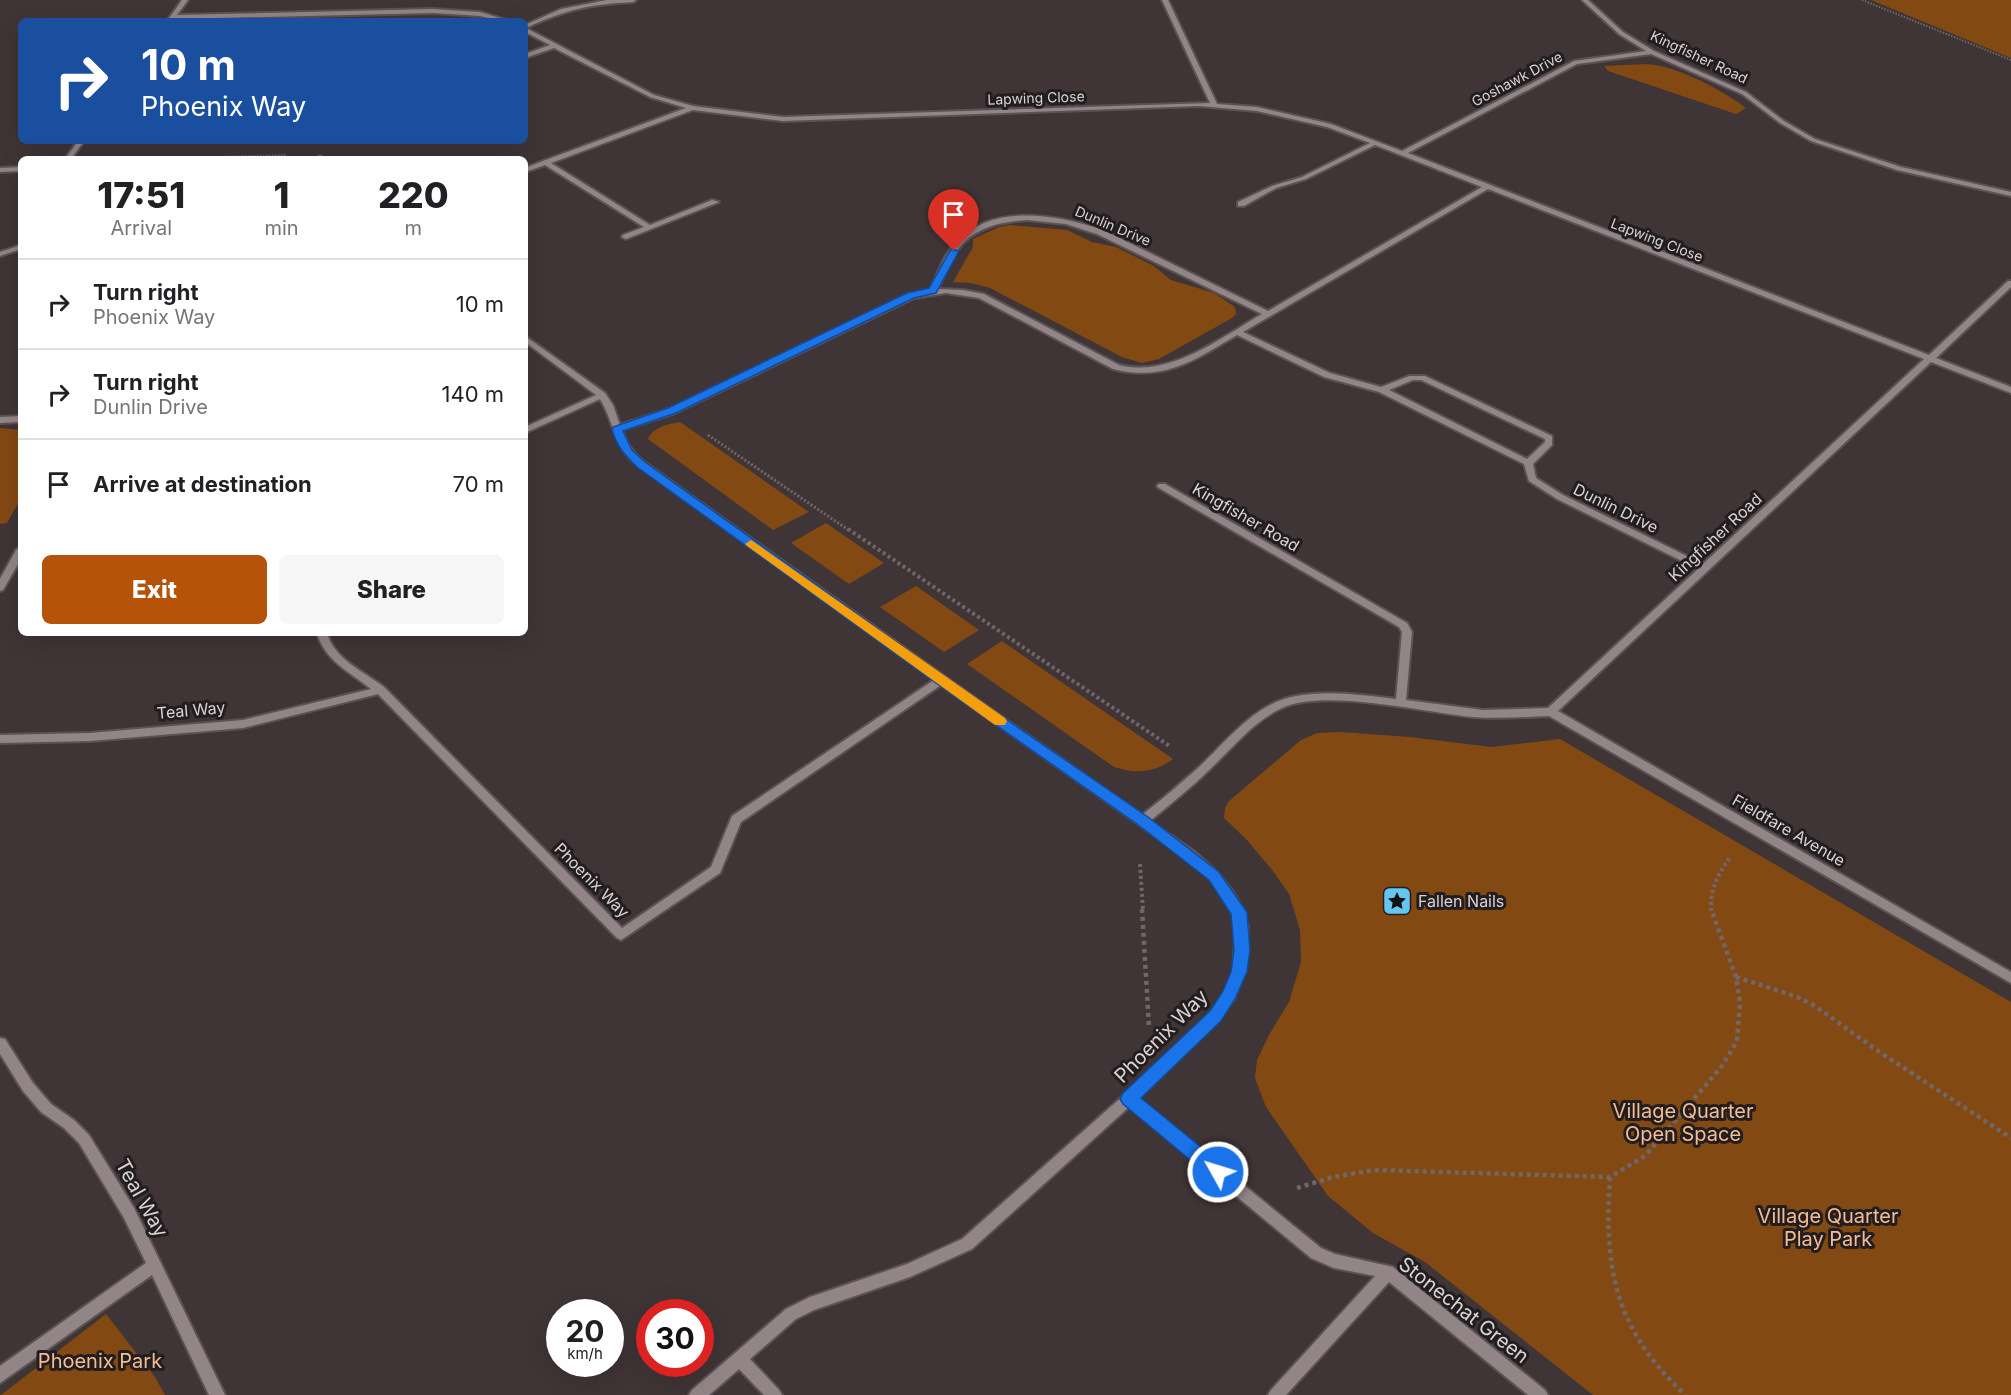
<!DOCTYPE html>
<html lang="en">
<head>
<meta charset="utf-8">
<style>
  :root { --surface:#fff; --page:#f6f6f6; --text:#202124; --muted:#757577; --line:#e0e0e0; --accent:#b45309 }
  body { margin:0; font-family:Inter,sans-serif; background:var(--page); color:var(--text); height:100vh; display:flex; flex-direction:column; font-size:22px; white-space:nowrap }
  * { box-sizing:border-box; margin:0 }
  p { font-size:20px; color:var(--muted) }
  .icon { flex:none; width:33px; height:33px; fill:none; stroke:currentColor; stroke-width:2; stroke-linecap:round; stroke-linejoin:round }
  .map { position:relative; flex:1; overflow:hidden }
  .sheet { position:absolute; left:18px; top:156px; width:510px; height:480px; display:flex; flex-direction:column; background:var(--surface); border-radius:9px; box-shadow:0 6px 24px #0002 }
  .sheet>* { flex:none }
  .guide { position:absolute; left:18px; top:18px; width:510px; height:126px; border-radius:9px; box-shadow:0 6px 24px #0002; background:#1a4fa0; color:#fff; overflow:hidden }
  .speed { position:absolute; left:546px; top:1299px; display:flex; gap:12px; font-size:30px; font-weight:700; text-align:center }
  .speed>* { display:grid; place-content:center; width:78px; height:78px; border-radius:50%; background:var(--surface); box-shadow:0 6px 24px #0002; line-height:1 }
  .speed small { font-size:15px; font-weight:400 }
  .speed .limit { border:9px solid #d22; background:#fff; color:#111 }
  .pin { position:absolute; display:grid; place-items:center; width:51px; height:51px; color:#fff; margin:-62px -26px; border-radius:50% 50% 50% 0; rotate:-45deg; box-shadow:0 0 6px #0007 }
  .pin .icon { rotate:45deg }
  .me { position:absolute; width:66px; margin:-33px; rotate:309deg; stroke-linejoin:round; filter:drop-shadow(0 0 4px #0008) }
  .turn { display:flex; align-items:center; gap:21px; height:126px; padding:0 24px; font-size:27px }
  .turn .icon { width:78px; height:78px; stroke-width:2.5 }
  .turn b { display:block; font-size:42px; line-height:51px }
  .eta { display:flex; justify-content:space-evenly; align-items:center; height:102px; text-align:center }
  .eta b { font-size:36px; font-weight:800; line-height:42px }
  .cta { display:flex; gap:12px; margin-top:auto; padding:12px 24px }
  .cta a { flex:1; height:69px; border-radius:9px; background:var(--accent); color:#fff; font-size:24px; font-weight:800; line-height:69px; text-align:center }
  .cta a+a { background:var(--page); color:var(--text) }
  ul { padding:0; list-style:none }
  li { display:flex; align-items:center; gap:18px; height:90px; padding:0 24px; border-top:2px solid var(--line) }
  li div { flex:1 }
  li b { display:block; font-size:22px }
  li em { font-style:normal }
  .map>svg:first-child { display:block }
</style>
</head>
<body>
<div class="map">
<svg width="2011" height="1395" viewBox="0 0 2011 1395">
  <rect width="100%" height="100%" fill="#3f3436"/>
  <path fill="#834913" d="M 1871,0 L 2011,0 L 2011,58 Z
    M 1647,64 C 1678,66 1722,90 1746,108 L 1736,114 L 1608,71 L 1604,66 Z
    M 1009,225 L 1067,230 L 1092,242 L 1116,247 L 1154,266 L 1171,280 L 1214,293 L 1235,307 L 1236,314 L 1232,318 L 1159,359 L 1142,363 L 1122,357 L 990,288 L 971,283 L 953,282 L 973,247 L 973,239 L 999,227 Z
    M 680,422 L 809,512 L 773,530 L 648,439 C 653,427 668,424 680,422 Z
    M 0,428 L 21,430 L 21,498 L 7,523 L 0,524 Z
    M 826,523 L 884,563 L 849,584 L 791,543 Z
    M 916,586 L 979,630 L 944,652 L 880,607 Z
    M 1002,641 L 1173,759 C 1154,773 1136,774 1114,767 L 967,664 Z
    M 1340,732 L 1410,737 L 1491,747 L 1560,739 L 2011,1002 L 2011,1395 L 1593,1395 L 1425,1262 L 1373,1233 L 1328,1196 L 1266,1107 L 1255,1078 L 1257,1060 L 1269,1035 L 1289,1002 L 1301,962 L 1300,930 L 1289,894 L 1273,871 L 1246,839 L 1224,818 L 1225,808 L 1229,801 L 1301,740 L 1317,733 Z
    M 106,1314 L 155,1377 L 165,1395 L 1,1395 Z"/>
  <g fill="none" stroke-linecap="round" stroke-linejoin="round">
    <g stroke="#5b5254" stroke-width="4">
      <path id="minor" d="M 182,0 L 188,0 L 177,15 L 433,9 L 480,12 L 510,21 L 500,21 L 480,16 L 433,13 L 175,19 L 173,21 L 167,21 Z
        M 607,0 L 636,0 L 633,2 C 591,4 564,10 526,28 L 654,95 L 693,106 L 783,117 L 1210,103 L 1162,0 L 1168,0 L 1217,104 L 1257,107 L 1331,124 L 1402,151 L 1574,61 L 1646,51 L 1619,34 L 1582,0 L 1588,0 L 1623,32 L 1654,51 L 1746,92 L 1784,121 L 1815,139 L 1901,167 L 2011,192 L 2011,196 L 1897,170 L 1811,141 L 1780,123 L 1742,94 L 1651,54 L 1577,64 L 1408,153 L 1929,355 L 2008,281 L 2011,281 L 2011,287 L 1936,358 L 2011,387 L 2011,393 L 1931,362 L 1558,711 L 2011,972 L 2011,983 L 1549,716 C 1524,717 1497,719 1472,717 C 1424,712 1323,688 1282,708 C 1253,721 1232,749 1209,770 C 1191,788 1170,804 1150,821 L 1196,853 L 1218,873 L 1233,892 L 1243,909 L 1248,927 L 1245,972 L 1234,999 L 1219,1020 L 1138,1099 L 1321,1248 L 1335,1254 L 1393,1267 L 1545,1390 L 1548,1395 L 1528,1395 L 1389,1282 L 1286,1395 L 1268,1395 L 1271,1390 L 1375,1276 L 1334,1268 L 1311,1258 L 1129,1107 L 972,1249 L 910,1277 L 814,1310 L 796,1319 L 750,1359 L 779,1390 L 782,1395 L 764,1395 L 739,1369 L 709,1395 L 689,1395 L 692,1390 L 786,1309 L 810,1297 L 907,1264 L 962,1239 L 1124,1095 L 1211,1012 L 1225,993 L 1233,972 L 1236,927 L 1233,913 L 1225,898 L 1210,879 L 1188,859 L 941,685 L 741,822 L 720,873 L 621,940 L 617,938 L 378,694 L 243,728 L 90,741 L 0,743 L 0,735 L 90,733 L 243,720 L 371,689 C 350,672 325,661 317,633 L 327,633 C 335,660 363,671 384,687 L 622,928 L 711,867 L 732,816 L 934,680 L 635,463 C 613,444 614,422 600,399 L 525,433 L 525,427 L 596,395 L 525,342 L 525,336 L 605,393 L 613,405 L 620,425 L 669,409 L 908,294 L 930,290 C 938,274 944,254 957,241 C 995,203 1057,215 1103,230 L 1268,311 L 1482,187 L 1375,145 L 1306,179 L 1276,188 L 1244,206 L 1238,206 L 1238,202 L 1272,186 L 1302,177 L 1370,143 L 1327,127 L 1257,111 L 1199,106 L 783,121 L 693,110 L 551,163 L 650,225 L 712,200 L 719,202 L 626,239 L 622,237 L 623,235 L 644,227 L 545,165 L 525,172 L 525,168 L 543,161 L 686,108 L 650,97 L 554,48 L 525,58 L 525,54 L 550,45 L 525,32 L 525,25 L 561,9 ZM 1488,189 L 1924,359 L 1703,564 L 1563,495 L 1536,478 L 1533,464 L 1552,445 L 1552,436 L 1425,376 L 1409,376 L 1381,387 L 1330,373 L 1243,332 ZM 1027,220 L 1066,224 L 1097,234 L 1262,314 C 1220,338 1170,378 1119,365 L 984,294 L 963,290 L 938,289 C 944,276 949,263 957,251 C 973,227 1001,222 1027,220 ZM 946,293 L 979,298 L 1113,369 C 1164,382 1195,360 1237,335 L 1324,377 L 1379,392 L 1524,464 L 1529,481 L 1557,499 L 1698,569 L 1548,708 L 1483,710 L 1406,700 L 1412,632 L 1407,623 L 1165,484 L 1159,484 L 1157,486 L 1159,488 L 1399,627 L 1402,632 L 1396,699 C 1363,695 1329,690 1296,696 C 1255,703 1227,741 1198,768 C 1180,784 1161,800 1142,815 L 945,677 L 644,462 C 633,453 626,444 622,430 L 675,413 L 914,298 ZM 1413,380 L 1421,380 L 1545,439 L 1545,442 L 1527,459 L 1389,390 Z
        M 78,141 L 84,141 L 71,159 L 65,159 Z
        M 320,156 L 325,159 L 317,159 L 318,157 Z
        M 21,167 L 21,171 L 0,172 L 0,168 Z
        M 21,245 L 21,249 L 0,256 L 0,252 Z
        M 21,416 L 21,422 L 0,423 L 0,417 Z
        M 21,547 L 21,559 L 3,590 L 0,591 L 0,579 L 16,550 Z
        M 0,1038 L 5,1039 L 33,1083 L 51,1104 L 74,1120 L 89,1135 L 134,1208 L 225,1395 L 209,1395 L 152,1275 L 0,1383 L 0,1366 L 146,1263 L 124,1218 L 79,1143 L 64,1128 L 41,1112 L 23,1091 L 0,1054 Z"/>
    </g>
    <path stroke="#706768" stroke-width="2" stroke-dasharray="1.5 1.5" stroke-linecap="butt" d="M 1862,0 L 2011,60
      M 155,159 L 287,155"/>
    <path stroke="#706768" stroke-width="3" stroke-dasharray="2 2" stroke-linecap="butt" d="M 708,435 L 850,531"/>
    <path stroke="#706768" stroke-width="4" stroke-dasharray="3 3" stroke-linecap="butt" d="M 848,529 L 1171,747
      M 1140,864 L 1143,911
      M 1711,911 C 1710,888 1718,875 1730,857"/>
    <path stroke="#706768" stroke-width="4.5" stroke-dasharray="4 4" stroke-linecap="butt" d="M 1142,909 L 1149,1027
      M 1736,977 L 1797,997 L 1815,1006 L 1878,1051 L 2011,1138
      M 1610,1177 C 1604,1272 1615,1328 1685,1395
      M 1297,1188 L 1333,1177 L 1374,1170 L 1610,1177 L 1645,1156 L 1722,1066 L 1737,1041 L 1740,1002 L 1736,977 L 1711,909"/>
    <use href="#minor" fill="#928588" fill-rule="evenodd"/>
  </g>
  <path fill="#1a73e8" stroke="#114b97" stroke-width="1.5" d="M 951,249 L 959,251 L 936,293 L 914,298 L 676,413 L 623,431 L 632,450 L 645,462 L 945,677 L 1148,817 L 1219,872 L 1247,912 L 1250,950 L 1247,972 L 1235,999 L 1221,1021 L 1141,1098 L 1224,1166 L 1227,1172 L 1224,1178 L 1218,1180 L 1212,1178 L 1123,1104 L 1120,1099 L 1123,1093 L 1210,1011 L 1223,991 L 1231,972 L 1234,950 L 1231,914 L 1209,880 L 1137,824 L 936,683 L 637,467 C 625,455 616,446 612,429 L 613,427 L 668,408 L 907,293 L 929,288 Z"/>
  <path fill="#f59e0b" d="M 751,540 L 1005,718 L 1007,721 L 1005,725 L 995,725 L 747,546 L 745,544 Z"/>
  <defs>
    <g id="sight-square" transform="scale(1.5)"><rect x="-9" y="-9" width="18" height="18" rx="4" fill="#64c5ee" stroke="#221d1e"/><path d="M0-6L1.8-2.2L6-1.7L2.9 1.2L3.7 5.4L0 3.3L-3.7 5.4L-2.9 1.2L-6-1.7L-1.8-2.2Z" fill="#111"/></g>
  </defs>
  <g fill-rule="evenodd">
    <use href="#sight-square" x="1397" y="901"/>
  </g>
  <g text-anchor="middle" stroke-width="6" stroke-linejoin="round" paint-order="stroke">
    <g font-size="14" fill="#dad3d4" stroke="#221d1e">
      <text transform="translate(1699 57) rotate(25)" y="5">Kingfisher Road</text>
      <text transform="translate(1517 79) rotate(-28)" y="5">Goshawk Drive</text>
      <text transform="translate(1036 98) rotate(-2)" y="5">Lapwing Close</text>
      <text transform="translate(1113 226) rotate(23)" y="5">Dunlin Drive</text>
      <text transform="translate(1657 240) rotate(21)" y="5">Lapwing Close</text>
    </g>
    <g font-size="16" fill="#dad3d4" stroke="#221d1e">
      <text transform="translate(1616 508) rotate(26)" y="6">Dunlin Drive</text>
      <text transform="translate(1246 517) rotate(30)" y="6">Kingfisher Road</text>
      <text transform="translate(1715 537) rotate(-43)" y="6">Kingfisher Road</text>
      <text transform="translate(191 710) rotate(-5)" y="6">Teal Way</text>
      <text transform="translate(1789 830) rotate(30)" y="6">Fieldfare Avenue</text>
      <text transform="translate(592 880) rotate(45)" y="6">Phoenix Way</text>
    </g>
    <g font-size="16" fill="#dad3d4" stroke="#221d1e" text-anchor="start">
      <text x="1418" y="907">Fallen Nails</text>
    </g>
    <g font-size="20" fill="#dad3d4" stroke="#221d1e">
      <text transform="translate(1161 1036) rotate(-45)" y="7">Phoenix Way</text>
      <text transform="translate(142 1198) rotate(61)" y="7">Teal Way</text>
      <text transform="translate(1464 1310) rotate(38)" y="7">Stonechat Green</text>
    </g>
    <g font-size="20" fill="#f3bc93" stroke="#221d1e">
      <text x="1683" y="1118">Village Quarter<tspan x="1683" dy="23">Open Space</tspan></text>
      <text x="1828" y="1223">Village Quarter<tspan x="1828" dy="23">Play Park</tspan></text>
      <text x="100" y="1368">Phoenix Park</text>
    </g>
  </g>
</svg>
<div class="speed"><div>20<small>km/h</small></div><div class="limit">30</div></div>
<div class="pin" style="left:954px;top:251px;background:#d93025"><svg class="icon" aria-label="arrive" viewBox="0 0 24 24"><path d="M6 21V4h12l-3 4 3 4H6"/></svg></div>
<svg class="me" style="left:1218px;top:1172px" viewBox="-20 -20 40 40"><circle r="17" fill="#1a73e8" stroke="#fff" stroke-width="3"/><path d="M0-11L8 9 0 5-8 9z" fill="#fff"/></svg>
<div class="guide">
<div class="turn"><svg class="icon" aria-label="right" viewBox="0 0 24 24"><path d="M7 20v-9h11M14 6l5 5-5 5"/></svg><div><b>10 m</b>Phoenix Way</div></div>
</div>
<section class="sheet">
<div class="eta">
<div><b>17:51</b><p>Arrival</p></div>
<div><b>1</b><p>min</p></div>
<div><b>220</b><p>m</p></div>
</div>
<ul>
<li><svg class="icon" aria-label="right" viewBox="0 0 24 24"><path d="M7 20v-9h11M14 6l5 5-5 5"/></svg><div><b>Turn right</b><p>Phoenix Way</p></div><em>10 m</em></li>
<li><svg class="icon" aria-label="right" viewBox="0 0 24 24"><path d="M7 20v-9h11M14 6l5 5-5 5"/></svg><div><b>Turn right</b><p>Dunlin Drive</p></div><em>140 m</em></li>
<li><svg class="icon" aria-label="arrive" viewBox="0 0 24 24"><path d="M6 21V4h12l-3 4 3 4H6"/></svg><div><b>Arrive at destination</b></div><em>70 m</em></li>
</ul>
<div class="cta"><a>Exit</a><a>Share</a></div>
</section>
</div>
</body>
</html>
